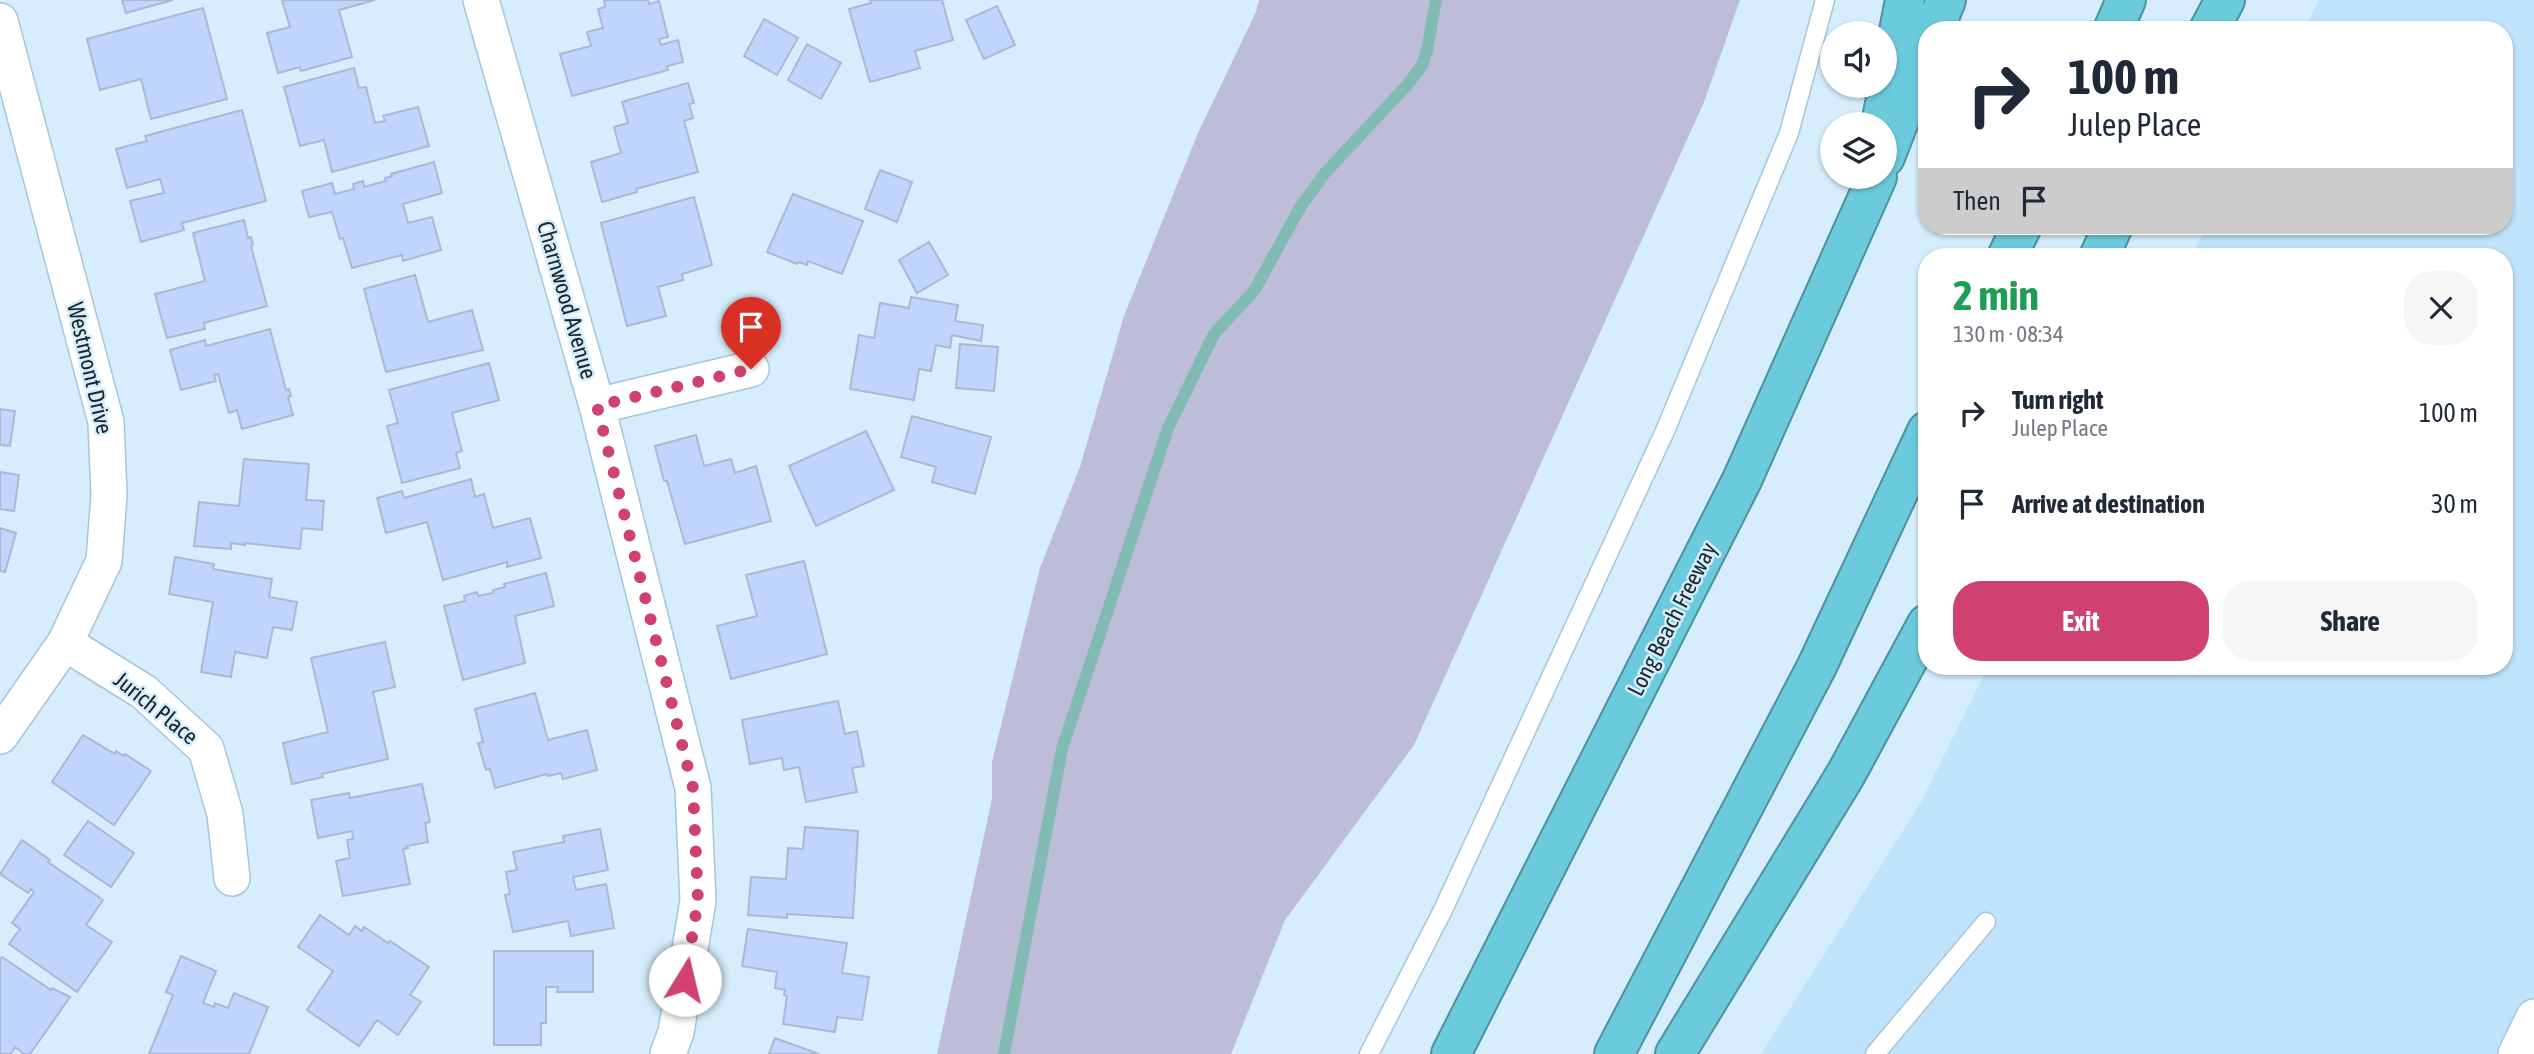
<!DOCTYPE html>
<html lang="en">
<head>
<meta charset="utf-8">
<style>
  :root { --surface:#fff; --page:#f6f6f7; --text:#1f2937; --muted:#747a83; --accent:#ce4171 }
  body { margin:0; font-family:"Asap Condensed",sans-serif; background:var(--page); color:var(--text); height:100vh; display:flex; flex-direction:column; font-size:26px; white-space:nowrap }
  * { box-sizing:border-box; margin:0 }
  p { font-size:23px; color:var(--muted) }
  .icon { flex:none; width:38px; height:38px; fill:none; stroke:currentColor; stroke-width:2; stroke-linecap:round; stroke-linejoin:round }
  .map { position:relative; flex:1; overflow:hidden }
  .drawer { position:absolute; left:1918px; top:248px; width:595px; height:427px; display:flex; flex-direction:column; background:var(--surface); border-radius:28px; box-shadow:0 2px 5px #0004 }
  .drawer>* { flex:none }
  .banner { position:absolute; left:1918px; top:21px; width:595px; height:214px; border-radius:28px; box-shadow:0 2px 5px #0004; background:#fff; color:var(--text); overflow:hidden }
  .buttons { position:absolute; left:1820px; top:21px; display:grid; gap:14px }
  .buttons a { display:grid; place-items:center; width:77px; height:77px; border-radius:50%; background:var(--surface); box-shadow:0 2px 5px #0004; font-size:35px }
  .pin { position:absolute; display:grid; place-items:center; width:60px; height:60px; color:#fff; margin:-72px -30px; border-radius:50% 50% 50% 0; rotate:-45deg; box-shadow:0 0 7px #0007 }
  .pin .icon { rotate:45deg }
  .me { position:absolute; width:77px; margin:-38px; rotate:9deg; stroke-linejoin:round; filter:drop-shadow(0 0 5px #0008) }
  .turn { display:flex; align-items:center; gap:24px; height:147px; padding:0 35px; font-size:32px }
  .turn .icon { width:91px; height:91px; stroke-width:2.5 }
  .turn b { display:block; font-size:49px; line-height:60px }
  .then { display:flex; align-items:center; height:66px; padding:0 35px; background:#0003; gap:14px; font-size:26px }
  .round { display:grid; place-items:center; flex:none; width:74px; height:74px; border-radius:28px; background:var(--page) }
  .summary { display:flex; align-items:center; justify-content:space-between; height:119px; padding:0 35px }
  h1 { font-size:42px; font-weight:700; line-height:52px; color:#1e9e55 }
  .primary-button { display:flex; gap:14px; margin-top:auto; padding:14px 35px }
  .primary-button a { flex:1; height:80px; border-radius:28px; background:var(--accent); color:#fff; font-size:28px; font-weight:700; line-height:80px; text-align:center }
  .primary-button a+a { background:var(--page); color:var(--text) }
  ul { padding:0; list-style:none }
  li { display:flex; align-items:center; gap:21px; height:91px; padding:0 35px }
  li div { flex:1 }
  li b { display:block; font-size:26px }
  li em { font-style:normal }
  .map>svg:first-child { display:block }
</style>
</head>
<body>
<div class="map">
<svg width="2534" height="1054" viewBox="0 0 2534 1054">
  <rect width="100%" height="100%" fill="#d5edfc"/>
  <path fill="#bee3fb" d="M 2319,0 L 2534,0 L 2534,1054 L 1761,1054 L 1920,804 L 1988,667 L 2504,667 L 2504,257 L 2191,257 L 2207,226 L 2504,226 L 2504,30 L 2304,30 Z"/>
  <path fill="#bdbcd9" d="M 1259,0 L 1740,0 L 1704,102 L 1414,745 L 1285,920 L 1231,1054 L 937,1054 L 992,799 L 992,762 L 1040,568 L 1080,467 L 1124,316 L 1198,133 L 1256,12 Z"/>
  <g fill="none" stroke-linecap="round" stroke-linejoin="round">
    <path stroke="#82bbb4" stroke-width="12" d="M 1004,1054 L 1062,749 L 1168,428 L 1214,334 L 1254,291 L 1301,206 L 1325,173 L 1409,83 L 1422,65 L 1427,50 L 1436,0"/>
  </g>
  <path fill="#bfd5fd" stroke="#aab9d3" stroke-width="2" d="M 122,0 L 173,0 L 126,13 Z
    M 282,0 L 375,0 L 339,10 L 352,57 L 301,71 L 300,67 L 278,73 L 267,33 L 290,27 Z
    M 604,0 L 648,0 L 649,4 L 659,1 L 668,37 L 659,39 L 661,45 L 678,40 L 683,62 L 667,66 L 668,70 L 572,96 L 560,54 L 591,46 L 587,32 L 603,28 L 598,9 L 605,7 Z
    M 870,0 L 942,0 L 953,40 L 915,51 L 920,68 L 870,82 L 849,9 L 871,3 Z
    M 997,6 L 1015,45 L 984,59 L 966,20 Z
    M 203,8 L 227,99 L 151,119 L 141,79 L 100,90 L 87,39 Z
    M 764,19 L 798,38 L 777,75 L 744,56 Z
    M 807,44 L 841,63 L 821,99 L 788,80 Z
    M 354,68 L 359,88 L 366,87 L 375,123 L 385,121 L 383,116 L 418,107 L 429,146 L 332,172 L 324,140 L 300,146 L 284,87 Z
    M 688,83 L 694,103 L 689,104 L 693,118 L 684,121 L 698,172 L 636,189 L 637,192 L 602,202 L 591,162 L 621,153 L 614,127 L 628,123 L 622,102 Z
    M 242,110 L 266,201 L 182,223 L 184,230 L 141,242 L 130,201 L 164,193 L 160,179 L 127,188 L 116,149 L 147,141 L 145,136 Z
    M 434,162 L 442,193 L 403,204 L 408,223 L 432,217 L 441,250 L 403,261 L 402,255 L 352,268 L 343,238 L 340,239 L 332,212 L 309,217 L 302,191 L 332,183 L 335,194 L 354,189 L 353,184 L 363,181 L 364,187 L 386,181 L 385,178 L 392,176 L 391,174 Z
    M 880,170 L 912,182 L 897,222 L 865,209 Z
    M 793,194 L 863,221 L 842,274 L 808,261 L 807,265 L 798,262 L 797,264 L 767,252 Z
    M 694,197 L 712,265 L 682,274 L 683,280 L 658,287 L 666,316 L 627,326 L 601,223 Z
    M 244,220 L 248,238 L 251,237 L 253,244 L 251,246 L 267,306 L 204,323 L 205,329 L 167,338 L 155,294 L 205,281 L 193,233 Z
    M 929,242 L 948,275 L 917,293 L 899,260 Z
    M 415,275 L 428,322 L 472,310 L 483,350 L 386,372 L 364,289 Z
    M 911,297 L 958,305 L 955,321 L 983,325 L 981,341 L 952,335 L 950,348 L 936,345 L 931,371 L 919,369 L 914,400 L 850,389 L 859,335 L 874,338 L 880,303 L 909,308 Z
    M 270,329 L 286,390 L 289,389 L 291,396 L 288,397 L 293,415 L 242,429 L 237,410 L 229,413 L 218,374 L 214,375 L 216,381 L 181,390 L 170,350 L 205,340 L 206,346 Z
    M 960,344 L 998,347 L 994,391 L 956,388 Z
    M 489,363 L 499,400 L 452,413 L 462,451 L 456,453 L 460,468 L 402,483 L 387,426 L 398,423 L 389,390 Z
    M 0,409 L 15,411 L 10,446 L 0,445 Z
    M 912,416 L 991,437 L 975,494 L 932,482 L 936,467 L 901,457 Z
    M 866,431 L 894,490 L 816,526 L 789,466 Z
    M 696,435 L 704,466 L 731,459 L 735,473 L 756,466 L 771,521 L 685,544 L 667,481 L 664,481 L 655,446 Z
    M 244,459 L 309,464 L 306,500 L 324,501 L 322,530 L 302,528 L 300,549 L 245,543 L 245,545 L 231,543 L 231,549 L 194,546 L 199,502 L 239,506 Z
    M 0,472 L 19,475 L 14,511 L 0,509 Z
    M 471,479 L 475,497 L 484,494 L 493,528 L 530,518 L 541,558 L 507,567 L 507,562 L 443,580 L 427,522 L 386,533 L 377,498 L 402,491 L 404,498 Z
    M 0,528 L 16,533 L 5,572 L 0,571 Z
    M 175,557 L 214,564 L 213,569 L 272,579 L 269,597 L 297,602 L 292,630 L 273,627 L 267,658 L 235,652 L 231,677 L 201,672 L 213,602 L 169,594 Z
    M 804,561 L 827,654 L 731,679 L 717,626 L 757,616 L 746,575 Z
    M 546,573 L 554,606 L 515,616 L 525,663 L 463,680 L 444,606 L 465,601 L 464,596 L 477,592 L 478,596 L 493,593 L 493,590 L 505,587 L 504,584 Z
    M 385,642 L 395,687 L 373,692 L 388,759 L 322,774 L 323,777 L 292,784 L 283,743 L 328,732 L 311,658 Z
    M 535,693 L 548,740 L 587,730 L 597,770 L 563,779 L 561,773 L 548,776 L 547,774 L 495,788 L 490,769 L 486,770 L 478,743 L 483,742 L 475,709 Z
    M 838,701 L 845,734 L 857,731 L 864,766 L 852,768 L 857,792 L 806,802 L 799,767 L 784,770 L 782,758 L 750,764 L 742,720 Z
    M 83,735 L 115,754 L 116,751 L 124,756 L 125,754 L 151,771 L 114,825 L 52,782 Z
    M 422,784 L 430,822 L 425,823 L 428,842 L 407,846 L 408,848 L 403,849 L 410,884 L 343,896 L 336,861 L 350,858 L 347,840 L 353,839 L 352,831 L 318,838 L 311,800 L 349,793 L 350,798 Z
    M 88,821 L 134,853 L 111,887 L 64,855 Z
    M 805,827 L 858,831 L 853,918 L 787,914 L 787,918 L 748,915 L 751,877 L 786,879 L 788,848 L 803,849 Z
    M 600,829 L 608,870 L 573,877 L 576,890 L 606,884 L 614,928 L 571,936 L 568,921 L 513,932 L 505,895 L 510,894 L 506,872 L 517,870 L 513,852 L 564,842 L 563,836 Z
    M 22,840 L 50,860 L 48,862 L 103,900 L 86,925 L 112,942 L 77,992 L 9,944 L 20,929 L 12,923 L 34,892 L 31,889 L 28,893 L 0,874 Z
    M 320,915 L 349,935 L 355,926 L 362,931 L 364,927 L 388,943 L 390,941 L 429,967 L 410,995 L 421,1002 L 398,1035 L 377,1020 L 359,1046 L 307,1010 L 333,971 L 298,947 Z
    M 748,929 L 847,943 L 842,973 L 869,977 L 862,1020 L 837,1017 L 835,1032 L 783,1024 L 787,996 L 784,995 L 785,990 L 775,988 L 777,972 L 742,966 Z
    M 494,951 L 593,951 L 593,992 L 557,992 L 558,987 L 546,987 L 546,1023 L 541,1023 L 541,1045 L 494,1045 Z
    M 181,956 L 216,971 L 203,1003 L 214,1007 L 215,1003 L 228,1008 L 234,993 L 268,1007 L 249,1054 L 149,1054 L 173,995 L 166,992 Z
    M 2,957 L 51,990 L 52,988 L 70,997 L 30,1054 L 24,1054 L 15,1047 L 11,1054 L 0,1054 L 0,960 Z
    M 775,1038 L 819,1054 L 769,1054 Z"/>
  <g fill="none" stroke-linecap="round" stroke-linejoin="round">
    <g stroke="#a8c5d8" stroke-width="21">
      <path id="lane" d="M 1369,1054 L 1442,912 L 1665,431 L 1789,133 L 1825,0
        M 1875,1054 L 1986,922"/>
    </g>
    <g stroke="#a8c5d8" stroke-width="38">
      <path id="street" d="M 481,0 L 597,406 L 693,788 L 698,901 L 676,1032 L 668,1054
        M 0,21 L 106,422 L 109,495 L 104,561 L 65,643 L 0,736
        M 597,406 L 751,369
        M 65,643 L 144,692 L 206,749 L 225,814 L 232,878
        M 2516,1054 L 2534,1017"/>
    </g>
    <g stroke="#4e919f" stroke-width="42">
      <path id="highway" d="M 1934,30 L 1946,0
        M 2113,30 L 2126,0
        M 2209,30 L 2225,0
        M 1881,124 L 1905,0
        M 1885,157 L 1927,49
        M 2007,257 L 2022,226
        M 2099,257 L 2113,226
        M 1451,1054 L 1742,480 L 1877,177
        M 1614,1054 L 1817,666 L 1927,431
        M 1675,1054 L 1846,774 L 1927,624"/>
    </g>
    <use href="#lane" stroke="#fff" stroke-width="18"/>
    <use href="#street" stroke="#fff" stroke-width="35"/>
    <use href="#highway" stroke="#6bcbdd" stroke-width="38"/>
  </g>
  <g fill="none" stroke-linecap="round" stroke-linejoin="round">
    <path stroke="#ce4171" stroke-width="12" stroke-dasharray="0 21.6" d="M 685,980 L 698,901 L 693,788 L 597,406 L 751,369"/>
  </g>
  <g text-anchor="middle" stroke-width="5" stroke-linejoin="round" paint-order="stroke">
    <g font-size="23" fill="#19242b" stroke="#d5edfc">
      <text transform="translate(567 300) rotate(74)" y="8">Charnwood Avenue</text>
      <text transform="translate(90 368) rotate(77)" y="8">Westmont Drive</text>
      <text transform="translate(1672 619) rotate(-63)" y="8">Long Beach Freeway</text>
      <text transform="translate(156 708) rotate(39)" y="8">Jurich Place</text>
    </g>
  </g>
</svg>
<div class="buttons">
<a><svg class="icon" aria-label="sound" viewBox="0 0 24 24"><path d="M4 9h4l5-4v14l-5-4H4zM17 9q2 3 0 6"/></svg></a>
<a><svg class="icon" aria-label="layers" viewBox="0 0 24 24"><path d="M12 4l9 5-9 5-9-5zM3 14l9 5 9-5"/></svg></a>
</div>
<div class="pin" style="left:751px;top:369px;background:#d93025"><svg class="icon" aria-label="arrive" viewBox="0 0 24 24"><path d="M6 21V4h12l-3 4 3 4H6"/></svg></div>
<svg class="me" style="left:685px;top:980px" viewBox="-20 -20 40 40"><circle r="19" fill="#fff"/><path d="M0-13L10 11 0 6-10 11z" fill="#ce4171"/></svg>
<div class="banner">
<div class="turn"><svg class="icon" aria-label="right" viewBox="0 0 24 24"><path d="M7 20v-9h11M14 6l5 5-5 5"/></svg><div><b>100 m</b>Julep Place</div></div>
<div class="then">Then<svg class="icon" aria-label="arrive" viewBox="0 0 24 24"><path d="M6 21V4h12l-3 4 3 4H6"/></svg></div>
</div>
<section class="drawer">
<div class="summary"><div><h1>2 min</h1><p>130 m · 08:34</p></div><a class="round"><svg class="icon" aria-label="close" viewBox="0 0 24 24"><path d="M6 6l12 12M18 6L6 18"/></svg></a></div>
<ul>
<li><svg class="icon" aria-label="right" viewBox="0 0 24 24"><path d="M7 20v-9h11M14 6l5 5-5 5"/></svg><div><b>Turn right</b><p>Julep Place</p></div><em>100 m</em></li>
<li><svg class="icon" aria-label="arrive" viewBox="0 0 24 24"><path d="M6 21V4h12l-3 4 3 4H6"/></svg><div><b>Arrive at destination</b></div><em>30 m</em></li>
</ul>
<div class="primary-button"><a>Exit</a><a>Share</a></div>
</section>
</div>
</body>
</html>
